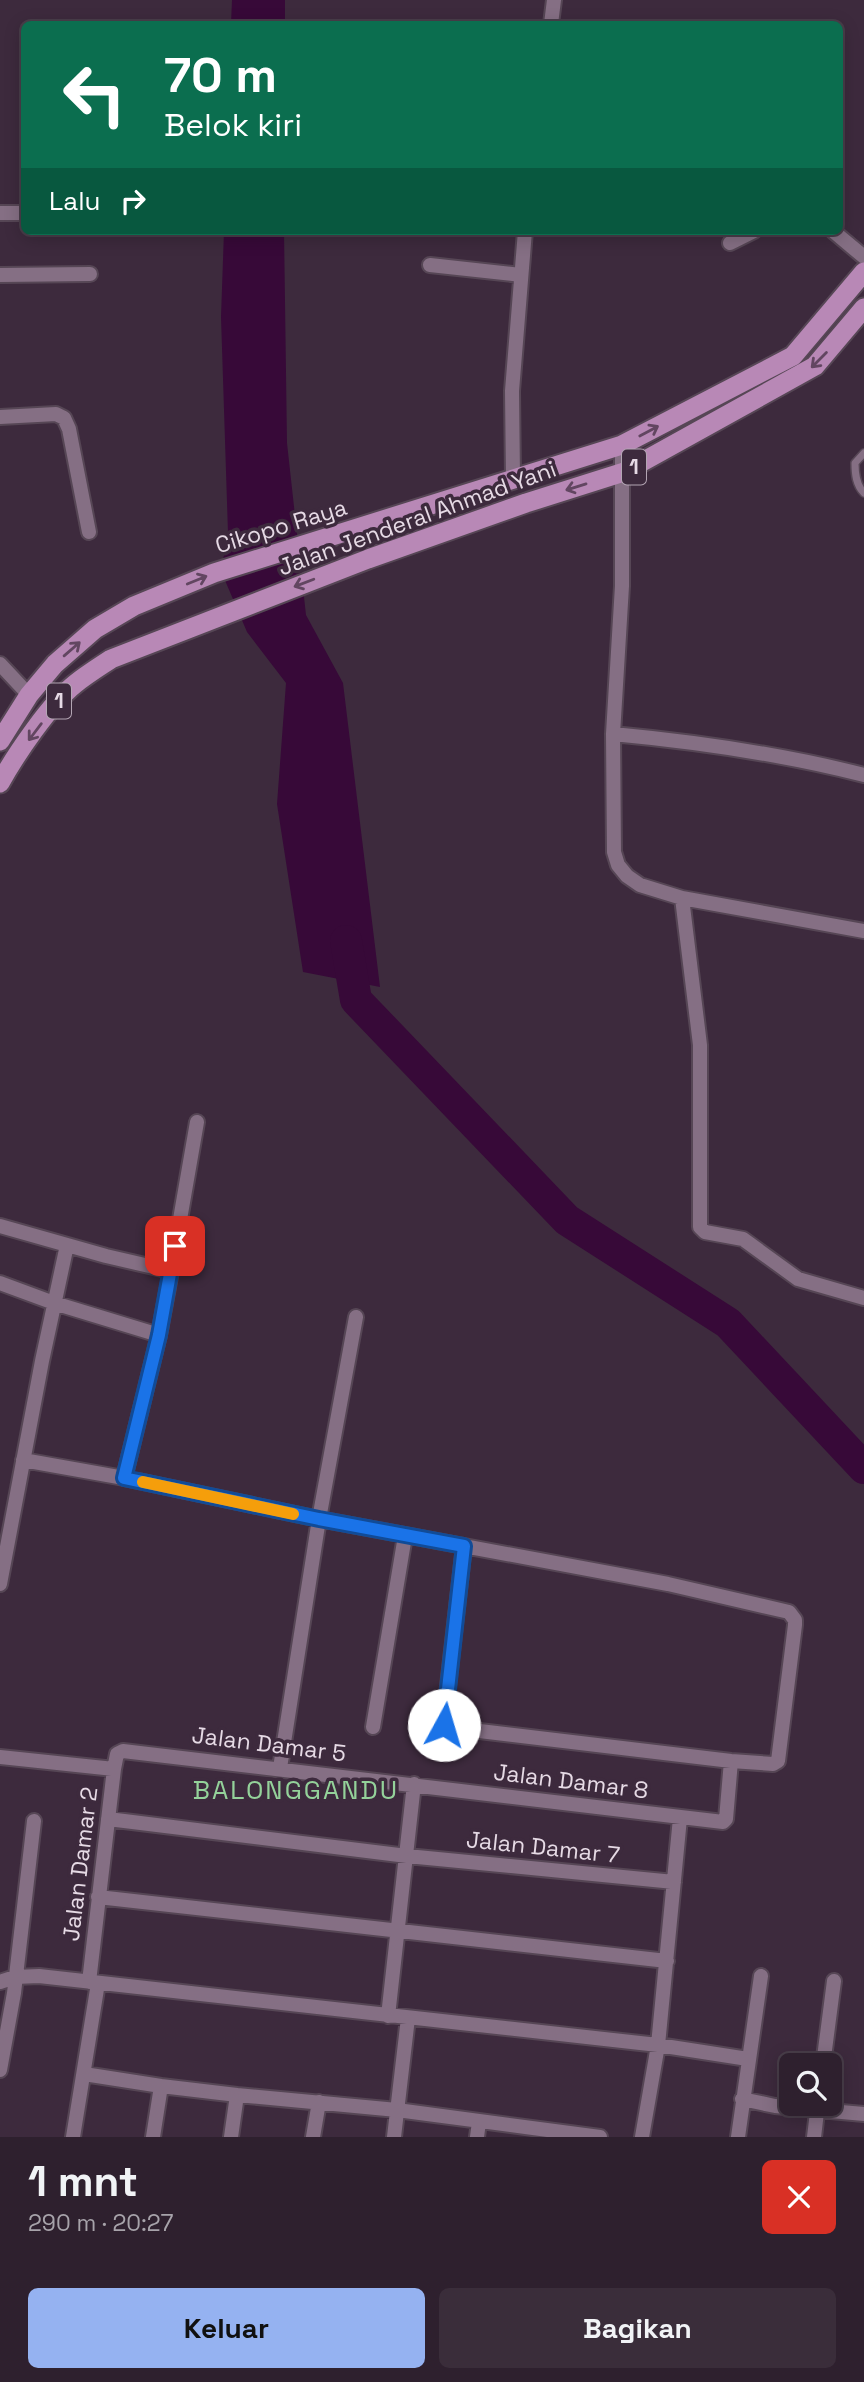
<!DOCTYPE html>
<html lang="id">
<head>
<meta charset="utf-8">
<style>
  :root { --surface:#2e202e; --page:#3a2d3a; --text:#f1f3f6; --muted:#a7a3aa; --line:#493e4a; --accent:#95b2f1 }
  body { margin:0; font-family:"Space Grotesk",sans-serif; background:var(--page); color:var(--text); height:100vh; display:flex; flex-direction:column; font-size:26px; white-space:nowrap }
  * { box-sizing:border-box; margin:0 }
  p { font-size:23px; color:var(--muted) }
  .icon { flex:none; width:38px; height:38px; fill:none; stroke:currentColor; stroke-width:2; stroke-linecap:round; stroke-linejoin:round }
  .map { position:relative; height:2137px; overflow:hidden }
  .drawer { display:flex; flex-direction:column; background:var(--surface); flex:1 }
  .drawer>* { flex:none }
  .banner { position:absolute; left:21px; top:21px; width:822px; height:214px; border-radius:10px; box-shadow:0 4px 18px #0003,0 0 0 2px var(--line); background:#0b6e4f; color:#fff; overflow:hidden }
  .buttons { position:absolute; left:779px; top:2053px; display:grid; gap:14px }
  .buttons a { display:grid; place-items:center; width:63px; height:63px; border-radius:10px; background:var(--surface); box-shadow:0 4px 18px #0003,0 0 0 2px var(--line); font-size:35px }
  .pin { position:absolute; display:grid; place-items:center; width:60px; height:60px; color:#fff; margin:-30px; border-radius:14px; box-shadow:0 4px 10px #0006 }
  .me { position:absolute; width:77px; margin:-38px; rotate:6deg; stroke-linejoin:round; filter:drop-shadow(0 0 5px #0008) }
  .turn { display:flex; align-items:center; gap:24px; height:147px; padding:0 28px; font-size:32px }
  .turn .icon { width:91px; height:91px; stroke-width:2.5 }
  .turn b { display:block; font-size:49px; line-height:60px }
  .then { display:flex; align-items:center; height:66px; padding:0 28px; background:#0003; gap:14px; font-size:26px }
  .round { display:grid; place-items:center; flex:none; width:74px; height:74px; border-radius:10px; background:var(--page) }
  .headline { display:flex; align-items:center; justify-content:space-between; height:119px; padding:0 28px }
  h1 { font-size:42px; font-weight:600; line-height:52px }
  .primary-button { display:flex; gap:14px; margin-top:auto; padding:14px 28px }
  .primary-button a { flex:1; height:80px; border-radius:10px; background:var(--accent); color:#111; font-size:28px; font-weight:600; line-height:80px; text-align:center }
  .primary-button a+a { background:var(--page); color:var(--text) }
  .map>svg:first-child { display:block }
</style>
</head>
<body>
<div class="map">
<svg width="864" height="2137" viewBox="0 0 864 2137">
  <rect width="100%" height="100%" fill="#3d2a3d"/>
  <path fill="#370938" d="M 232,0 L 285,0 L 285,24 L 231,24 Z
    M 224,231 L 284,231 L 287,443 L 306,615 L 343,683 L 380,987 L 303,972 L 277,804 L 286,683 L 247,632 L 221,571 L 228,533 L 221,317 Z"/>
  <g fill="none" stroke-linecap="round" stroke-linejoin="round">
    <path stroke="#370938" stroke-width="32" d="M 346,941 L 356,1000 L 567,1220 L 728,1323 L 864,1468"/>
    <g stroke="#564655" stroke-width="10">
      <path id="service" d="M 864,453 L 855,463 C 855,474 856,485 864,493"/>
    </g>
    <g stroke="#564655" stroke-width="18">
      <path id="minor" d="M 551,24 L 554,0
        M 0,213 L 24,213
        M 833,231 L 864,257
        M 730,243 L 754,231
        M 430,265 L 521,275
        M 0,275 L 90,274
        M 0,417 L 56,414 L 64,418 L 69,429 L 89,532
        M 622,445 L 622,586 L 613,734 L 614,852 L 618,865 L 627,876 L 640,885 L 682,898 L 864,931
        M 513,478 L 512,391 L 525,231
        M 0,664 L 29,695
        M 613,734 C 698,742 782,754 864,775
        M 682,898 L 700,1045 L 700,1227 L 705,1232 L 743,1239 L 798,1279 L 864,1298
        M 0,1226 L 106,1256 L 171,1271 L 159,1335 L 124,1478
        M 171,1271 L 197,1122
        M 0,1283 L 54,1303 L 159,1335
        M 23,1460 L 124,1478 L 319,1519 L 668,1584 L 789,1612 L 795,1620 L 795,1625 L 778,1761 L 773,1764 L 731,1761 L 446,1727 L 444,1721 L 464,1546
        M 0,1584 L 42,1361 L 67,1245
        M 373,1727 L 405,1536
        M 0,1757 L 114,1769
        M 280,1768 L 319,1519 L 356,1317
        M 108,1819 L 407,1856 L 674,1882
        M 98,1897 L 667,1961
        M 0,1982 L 15,1977 L 39,1976 L 658,2045 L 748,2059
        M 89,1982 L 114,1769 L 117,1754 L 123,1751 L 723,1822 L 726,1819 L 731,1761
        M 388,2016 L 414,1784
        M 823,2065 L 834,1981
        M 0,2070 L 14,1993 L 34,1821
        M 84,2074 L 161,2086 L 237,2095 L 231,2137
        M 237,2095 L 397,2110 L 600,2137
        M 742,2099 L 775,2106 L 864,2114
        M 73,2137 L 98,1983
        M 153,2137 L 161,2086
        M 313,2137 L 319,2102
        M 394,2137 L 408,2018
        M 477,2137 L 479,2122
        M 642,2137 L 658,2045 L 680,1818
        M 738,2137 L 761,1976
        M 814,2137 L 818,2104"/>
    </g>
    <g stroke="#564655" stroke-width="23">
      <path id="trunk" d="M 0,741 L 29,695 L 55,664 L 95,629 L 134,606 L 214,573 L 622,445 L 793,356 L 864,272
        M 0,783 C 16,754 50,704 75,684 C 86,675 99,667 111,659 L 368,559 L 526,503 L 624,472 L 815,366 L 864,308"/>
    </g>
    <use href="#service" stroke="#856f84" stroke-width="7"/>
    <use href="#minor" stroke="#856f84" stroke-width="14"/>
    <use href="#trunk" stroke="#b888b6" stroke-width="19"/>
  </g>
  <defs><path id="oneway-shaft" d="M-6 0H5M1.5-3L5.5 0L1.5 3" fill="none" stroke-width="1.6" stroke-linecap="round" stroke-linejoin="round" transform="scale(1.75)"/></defs>
  <g stroke="#624661">
    <use href="#oneway-shaft" transform="translate(819 360) rotate(135)"/>
    <use href="#oneway-shaft" transform="translate(649 431) rotate(-28)"/>
    <use href="#oneway-shaft" transform="translate(576 487) rotate(163)"/>
    <use href="#oneway-shaft" transform="translate(197 580) rotate(-22)"/>
    <use href="#oneway-shaft" transform="translate(304 583) rotate(159)"/>
    <use href="#oneway-shaft" transform="translate(72 649) rotate(-41)"/>
    <use href="#oneway-shaft" transform="translate(35 732) rotate(127)"/>
  </g>
  <g fill="none" stroke-linecap="round" stroke-linejoin="round">
    <g stroke="#114b97" stroke-width="18">
      <path id="route" d="M 175,1246 L 159,1335 L 124,1478 L 319,1519 L 464,1546 L 444,1725"/>
    </g>
    <use href="#route" stroke="#1a73e8" stroke-width="12"/>
    <path stroke="#f59e0b" stroke-width="12" d="M 143,1482 L 293,1514"/>
  </g>
  <g text-anchor="middle" stroke-width="7" stroke-linejoin="round" paint-order="stroke">
    <g fill="#3d2a3d" stroke="#b3a5b3" stroke-width="2">
      <rect x="622" y="449.5" width="24" height="35" rx="5"/>
      <rect x="47" y="683.5" width="24" height="35" rx="5"/>
    </g>
    <g font-size="21" font-weight="bold" fill="#e6dae5">
      <text x="634" y="474">1</text>
      <text x="59" y="708">1</text>
    </g>
    <g font-size="23" fill="#e6dae5" stroke="#3d2a3d">
      <text transform="translate(417 518) rotate(-20)" y="8">Jalan Jenderal Ahmad Yani</text>
      <text transform="translate(281 526) rotate(-17)" y="8">Cikopo Raya</text>
      <text transform="translate(269 1744) rotate(7)" y="8">Jalan Damar 5</text>
      <text transform="translate(571 1781) rotate(7)" y="8">Jalan Damar 8</text>
      <text transform="translate(543 1847) rotate(6)" y="8">Jalan Damar 7</text>
      <text transform="translate(80 1864) rotate(-83)" y="8">Jalan Damar 2</text>
    </g>
    <g font-size="26" letter-spacing="2" fill="#94d29a" stroke="#3d2a3d">
      <text x="296" y="1799">BALONGGANDU</text>
    </g>
  </g>
</svg>
<div class="buttons">
<a><svg class="icon" aria-label="search" viewBox="0 0 24 24"><circle cx="10" cy="10" r="6"/><path d="M15 15l6 6"/></svg></a>
</div>
<div class="pin" style="left:175px;top:1246px;background:#d93025"><svg class="icon" aria-label="arrive" viewBox="0 0 24 24"><path d="M6 21V4h12l-3 4 3 4H6"/></svg></div>
<svg class="me" style="left:444px;top:1725px" viewBox="-20 -20 40 40"><circle r="19" fill="#fff"/><path d="M0-13L10 11 0 6-10 11z" fill="#1a73e8"/></svg>
<div class="banner">
<div class="turn"><svg class="icon" aria-label="left" viewBox="0 0 24 24"><path d="M17 20v-9H6M10 6l-5 5 5 5"/></svg><div><b>70 m</b>Belok kiri</div></div>
<div class="then">Lalu<svg class="icon" aria-label="right" viewBox="0 0 24 24"><path d="M7 20v-9h11M14 6l5 5-5 5"/></svg></div>
</div>
</div>
<section class="drawer">
<div class="headline"><div><h1>1 mnt</h1><p>290 m · 20:27</p></div><a class="round" style="background:#d93025;color:#fff"><svg class="icon" aria-label="close" viewBox="0 0 24 24"><path d="M6 6l12 12M18 6L6 18"/></svg></a></div>
<div class="primary-button"><a>Keluar</a><a>Bagikan</a></div>
</section>
</body>
</html>
